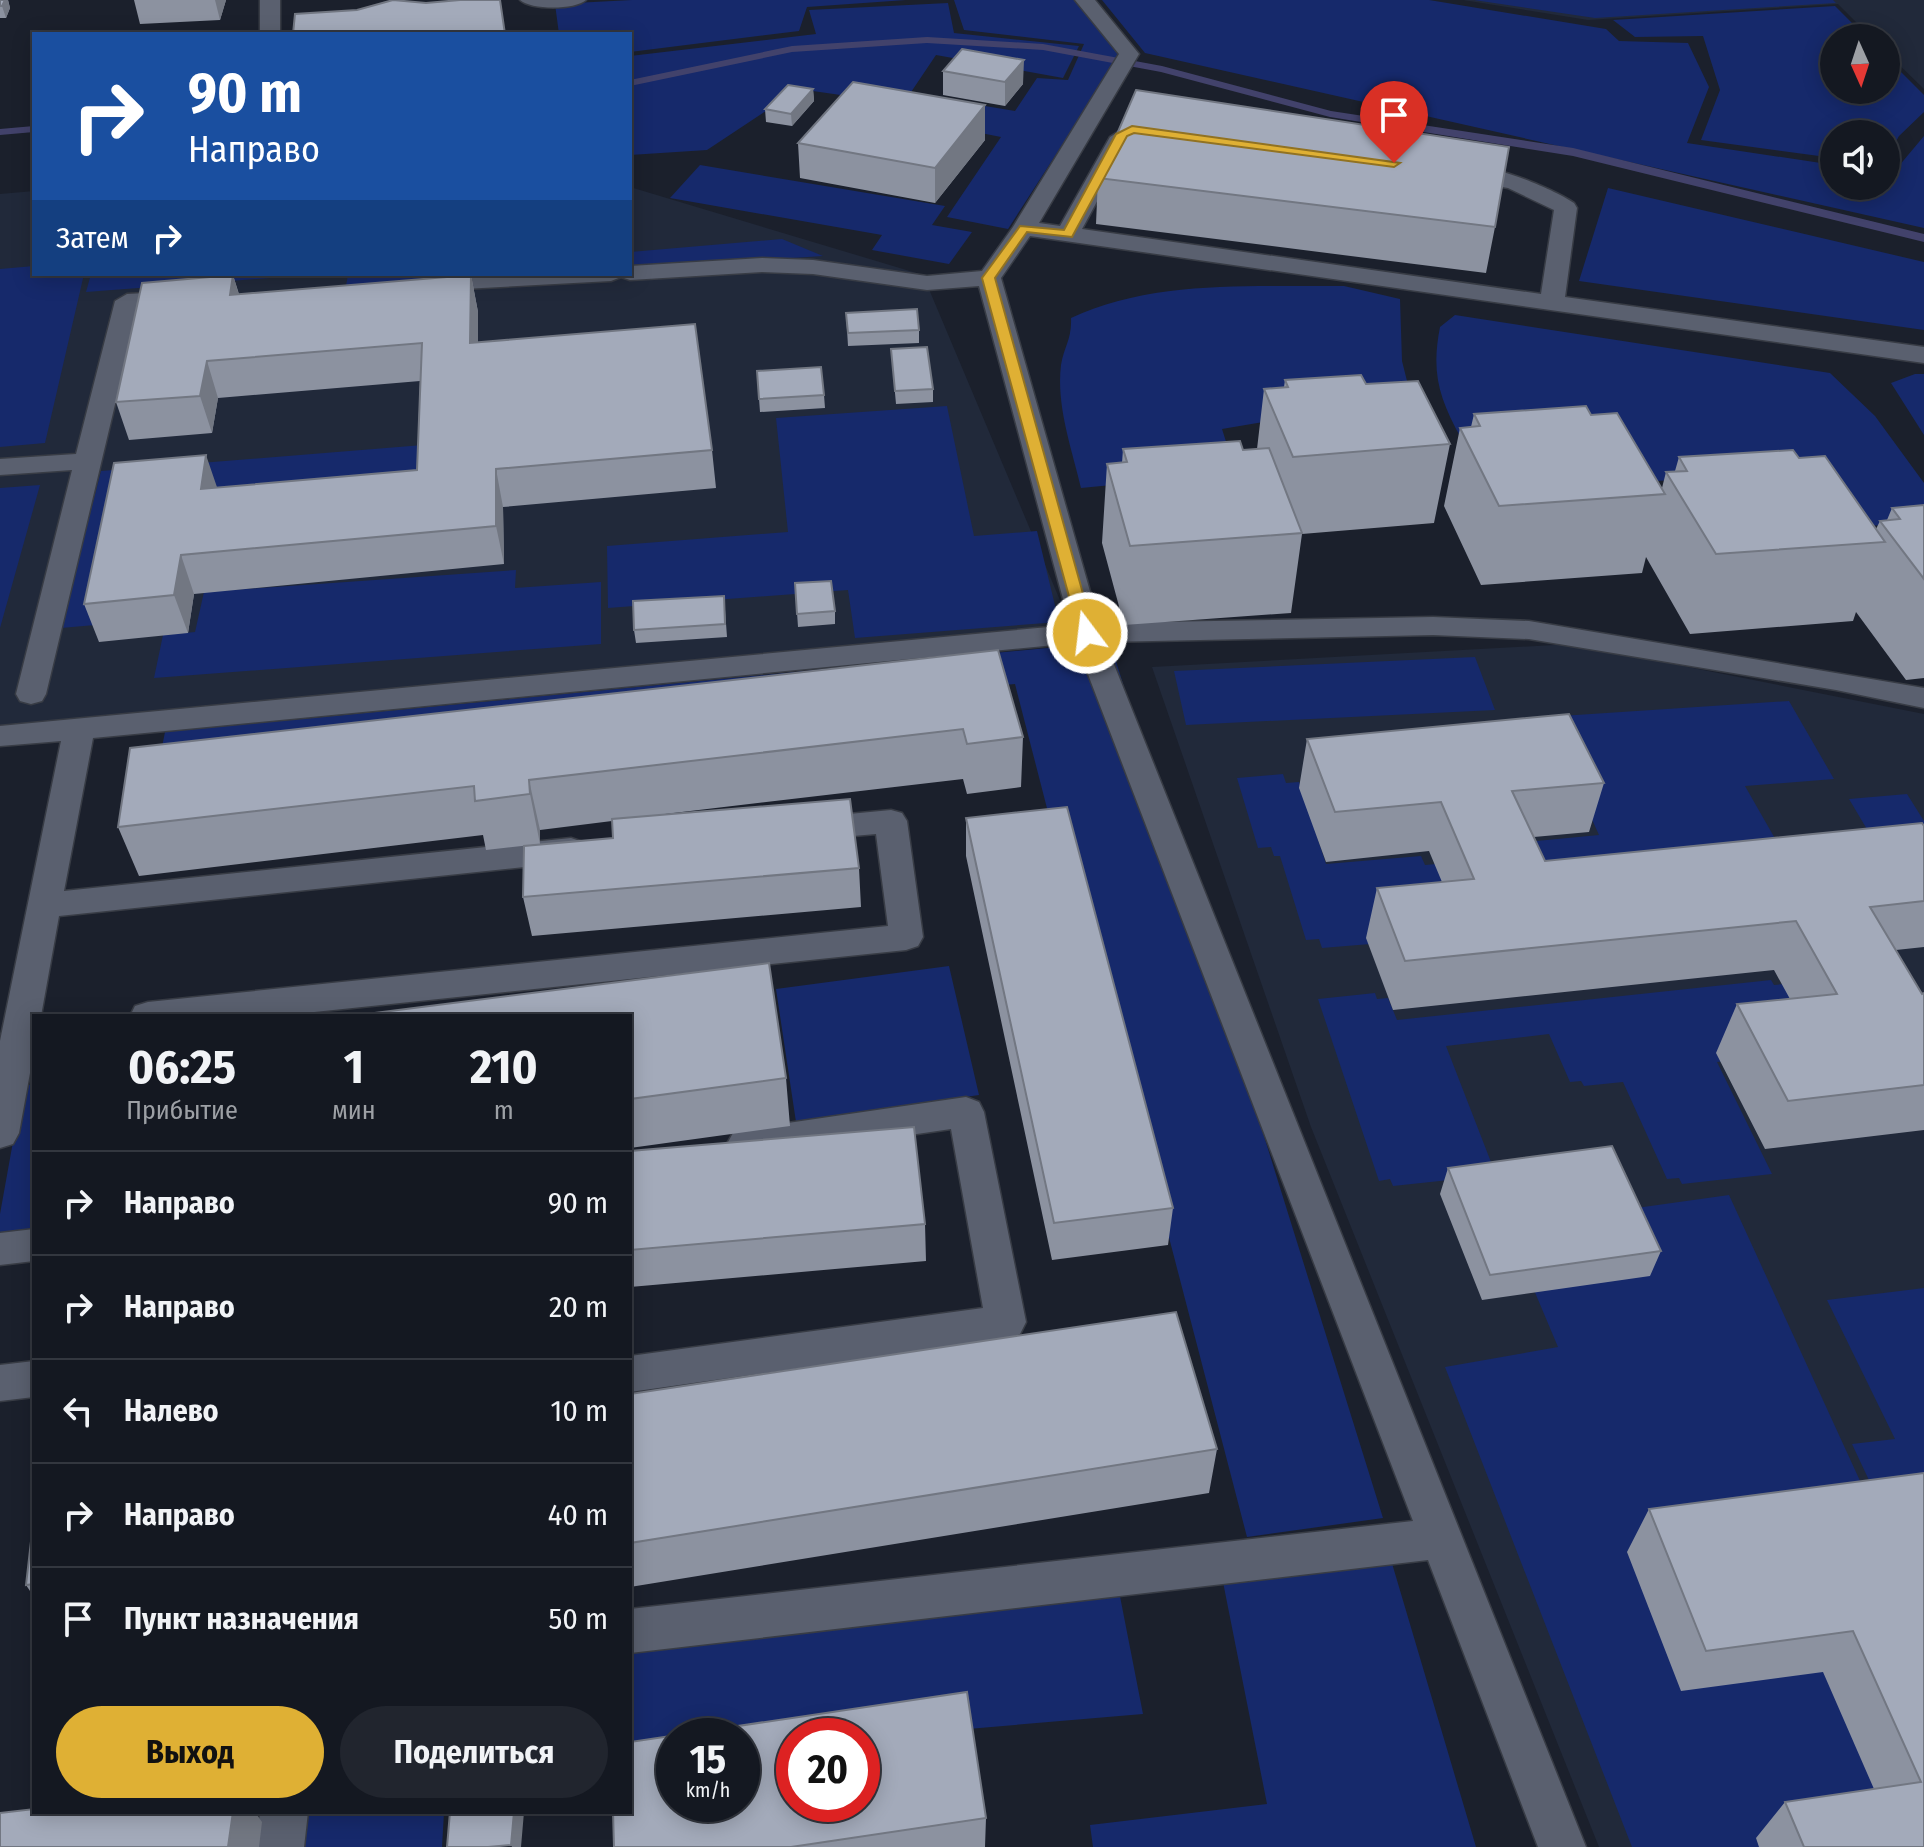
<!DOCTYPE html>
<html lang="ru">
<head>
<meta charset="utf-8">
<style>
  :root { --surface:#141821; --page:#21252e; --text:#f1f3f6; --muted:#9da0a5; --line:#33373f; --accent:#dfb034 }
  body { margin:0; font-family:"Fira Sans Condensed",sans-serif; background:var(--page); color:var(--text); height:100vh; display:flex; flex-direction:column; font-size:30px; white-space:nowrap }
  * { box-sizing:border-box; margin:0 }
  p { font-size:26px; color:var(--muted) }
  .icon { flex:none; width:44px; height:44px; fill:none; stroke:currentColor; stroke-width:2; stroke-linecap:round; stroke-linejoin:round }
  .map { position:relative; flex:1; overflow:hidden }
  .sheet { position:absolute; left:32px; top:1014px; width:600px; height:800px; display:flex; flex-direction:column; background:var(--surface); border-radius:0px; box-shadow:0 4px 20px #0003,0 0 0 2px var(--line) }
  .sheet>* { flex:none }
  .banner { position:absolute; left:32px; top:32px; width:600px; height:244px; border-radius:0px; box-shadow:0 4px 20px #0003,0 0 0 2px var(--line); background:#1a4fa0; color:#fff; overflow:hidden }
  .needle { width:52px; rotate:177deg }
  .fabs { position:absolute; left:1820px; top:24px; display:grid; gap:16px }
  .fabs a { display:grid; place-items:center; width:80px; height:80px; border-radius:50%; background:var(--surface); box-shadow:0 4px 20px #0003,0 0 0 2px var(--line); font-size:40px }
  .speed { position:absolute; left:656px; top:1718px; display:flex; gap:16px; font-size:40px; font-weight:700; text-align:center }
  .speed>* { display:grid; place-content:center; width:104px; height:104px; border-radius:50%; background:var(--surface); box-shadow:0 4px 20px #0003,0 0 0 2px var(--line); line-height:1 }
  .speed small { font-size:20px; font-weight:400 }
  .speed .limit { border:12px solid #d22; background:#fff; color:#111 }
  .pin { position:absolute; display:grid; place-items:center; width:68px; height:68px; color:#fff; margin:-82px -34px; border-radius:50% 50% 50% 0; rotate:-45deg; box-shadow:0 0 8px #0007 }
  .pin .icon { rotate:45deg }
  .me { position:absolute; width:88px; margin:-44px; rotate:345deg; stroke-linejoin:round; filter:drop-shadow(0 0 6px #0008) }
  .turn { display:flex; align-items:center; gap:28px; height:168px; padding:0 24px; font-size:36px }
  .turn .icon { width:104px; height:104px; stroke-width:2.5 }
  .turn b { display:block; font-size:56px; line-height:68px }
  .then { display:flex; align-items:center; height:76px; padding:0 24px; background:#0003; gap:16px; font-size:30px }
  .eta { display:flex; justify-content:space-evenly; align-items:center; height:136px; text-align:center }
  .eta b { font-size:48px; font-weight:700; line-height:56px }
  .button { display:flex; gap:16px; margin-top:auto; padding:16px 24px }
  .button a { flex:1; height:92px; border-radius:48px; background:var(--accent); color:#111; font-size:32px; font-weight:700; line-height:92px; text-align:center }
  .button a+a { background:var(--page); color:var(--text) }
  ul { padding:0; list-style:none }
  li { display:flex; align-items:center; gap:24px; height:104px; padding:0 24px; border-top:2px solid var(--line) }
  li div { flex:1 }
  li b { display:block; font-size:30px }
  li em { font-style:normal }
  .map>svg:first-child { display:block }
</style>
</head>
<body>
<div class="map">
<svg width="1924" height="1847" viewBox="0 0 1924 1847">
  <rect width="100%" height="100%" fill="#1b202c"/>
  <path fill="#21293a" d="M 1463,0 L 1924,0 L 1924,89 L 1886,52 L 1886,38 L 1872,38 L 1838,4 L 1588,20 Z
    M 630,187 L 923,275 L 1070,624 L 0,726 L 0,194 L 34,191 L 34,274 L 630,274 Z
    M 1572,644 L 1924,714 L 1924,1847 L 1599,1847 L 1311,1127 L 1152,667 Z"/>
  <path fill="#16296b" d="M 632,0 L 906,0 L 807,7 L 799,31 L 630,52 L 630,34 L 559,34 L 555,4 Z
    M 954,0 L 1079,0 L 1120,55 L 1008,229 L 947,217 L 1001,137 L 900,117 L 925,96 L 1015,111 L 1037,78 L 1068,80 L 1084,44 L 964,30 Z
    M 1102,0 L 1429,0 L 1606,29 L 1619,41 L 1688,43 L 1709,87 L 1687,143 L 1834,165 L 1834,186 L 1886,186 L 1886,172 L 1893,173 L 1924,136 L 1924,228 L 1145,53 Z
    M 1474,0 L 1833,0 L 1836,3 L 1595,18 Z
    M 948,3 L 954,33 L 1079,46 L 1063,78 L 936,55 L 903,104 L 799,89 L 707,150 L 630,155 L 630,56 L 816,34 L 809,10 Z
    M 1835,6 L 1867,38 L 1834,38 L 1834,90 L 1886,90 L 1886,57 L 1924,95 L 1924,112 L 1899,136 L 1886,159 L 1886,134 L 1834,134 L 1834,158 L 1701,140 L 1720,90 L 1703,36 L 1635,37 L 1613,20 Z
    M 700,165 L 945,206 L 932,225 L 972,232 L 949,264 L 872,250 L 882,235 L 670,198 Z
    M 1608,188 L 1924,262 L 1924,330 L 1579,281 Z
    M 782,239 L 823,256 L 630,269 L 630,252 Z
    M 34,266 L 34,274 L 84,274 L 45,443 L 0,447 L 0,269 Z
    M 91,274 L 321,274 L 86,292 Z
    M 544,274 L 346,286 L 348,275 Z
    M 1344,286 L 1400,299 L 1402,361 L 1411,397 L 1222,429 L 1236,473 L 1081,488 C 1072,449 1056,406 1061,365 C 1064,347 1072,339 1071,318 C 1153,279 1255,287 1344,286 Z
    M 1455,315 L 1830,373 L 1875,416 L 1924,483 L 1924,525 L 1814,526 L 1717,478 L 1614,483 L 1461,438 C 1439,398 1431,373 1440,327 Z
    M 1915,374 L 1924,374 L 1924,435 L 1891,383 Z
    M 947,406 L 974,536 L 1037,531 L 1059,622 L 855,638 L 848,590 L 608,608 L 607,546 L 788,532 L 776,418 Z
    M 460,442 L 457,517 L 147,542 L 129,622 L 61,628 L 101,471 Z
    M 40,485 L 0,628 L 0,488 Z
    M 516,570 L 515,588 L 601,582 L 601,644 L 154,678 L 163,635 L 195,632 L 204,592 Z
    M 1110,642 L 1383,1518 L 1247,1537 L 1059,815 L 1049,816 L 1015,684 L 158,767 L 165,732 Z
    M 1475,657 L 1495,710 L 1186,725 L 1174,671 Z
    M 1789,701 L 1834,779 L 1745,786 L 1797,877 L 1541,912 L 1526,842 L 1599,835 L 1546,717 Z
    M 1283,774 L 1286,783 L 1299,782 L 1326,864 L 1421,856 L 1425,865 L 1437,864 L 1467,936 L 1322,948 L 1319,939 L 1306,940 L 1280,856 L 1274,856 L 1271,847 L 1258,848 L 1237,778 Z
    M 1907,794 L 1924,821 L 1924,925 L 1849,799 Z
    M 949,966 L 979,1095 L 796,1122 L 776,989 Z
    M 1771,980 L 1774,985 L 1784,984 L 1821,1050 L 1717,1062 L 1772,1174 L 1682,1184 L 1679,1178 L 1667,1179 L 1623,1082 L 1584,1086 L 1581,1081 L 1570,1082 L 1549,1034 L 1446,1046 L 1496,1175 L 1393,1186 L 1390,1179 L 1379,1181 L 1318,999 L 1375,993 L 1377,999 L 1388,998 L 1397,1020 Z
    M 34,1084 L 34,1232 L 0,1237 L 0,1214 L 23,1086 Z
    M 1729,1195 L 1916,1603 L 1924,1847 L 1632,1847 L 1445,1367 L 1558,1347 L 1507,1226 Z
    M 1924,1288 L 1924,1505 L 1883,1510 L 1852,1444 L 1895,1439 L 1827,1300 Z
    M 1391,1560 L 1476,1847 L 1093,1847 L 1090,1825 L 1267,1804 L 1223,1582 Z
    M 1117,1581 L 1143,1714 L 862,1738 L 674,1736 L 630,1758 L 630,1636 Z
    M 297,1812 L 444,1812 L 442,1847 L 293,1847 Z"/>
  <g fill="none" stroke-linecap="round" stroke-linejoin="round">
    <path fill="#42426b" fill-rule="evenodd" d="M 927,37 L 1043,44 L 1162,66 L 1331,111 L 1573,148 L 1924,234 L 1924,242 L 1573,156 L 1330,117 L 1161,72 L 1043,50 L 927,43 L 792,52 L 630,86 L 630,80 L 792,46 Z
      M 34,126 L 34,132 L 0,135 L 0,129 Z"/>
    <g stroke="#383c45" stroke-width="3">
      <path id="lane" d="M 260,0 L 280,0 L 280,34 L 260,34 Z
        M 520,0 L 586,0 C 575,10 531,10 520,0 Z
        M 1075,0 L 1095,0 L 1139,54 L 1039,223 L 1060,226 L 1110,137 L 1121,130 L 1132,137 L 1082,229 L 1541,294 L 1554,210 L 1508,188 L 1451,178 L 1448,173 C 1466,150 1554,189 1574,203 L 1577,208 L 1565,297 L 1924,347 L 1924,363 L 1030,236 L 1001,278 L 1099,623 L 1433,617 L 1529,621 L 1924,688 L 1924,708 L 1836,690 L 1529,639 L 1433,635 L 1105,642 L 1586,1847 L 1538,1847 L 1428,1560 L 630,1653 L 630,1609 L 1413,1521 L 1076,643 L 93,738 L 64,891 L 571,838 L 583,842 L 587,850 L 583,858 L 571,862 L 59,916 L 41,1016 L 34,1016 L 34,1051 L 19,1133 L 13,1144 L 0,1148 L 0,1041 L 61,741 L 0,746 L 0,726 L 1070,625 L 979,286 L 927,290 L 813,274 L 762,272 L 630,280 L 621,277 L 611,281 L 427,291 L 415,284 L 427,277 L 630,274 L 630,266 L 762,258 L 813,260 L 927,276 L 982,271 L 1013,227 L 1119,54 Z
        M 182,291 L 191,293 L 194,298 L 191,303 L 138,308 L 46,694 L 42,701 L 31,704 L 20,701 L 16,694 L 72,470 L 0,475 L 0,459 L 76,454 L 115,301 L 127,294 Z
        M 891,810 L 902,813 L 907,821 L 923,937 L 918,946 L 906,950 L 276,1016 L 130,1016 L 135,1006 L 148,1002 L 888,926 L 876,834 L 807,840 L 795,837 L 791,829 L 795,821 L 807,818 Z
        M 966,1097 L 979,1102 L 984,1112 L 1026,1322 L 1020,1334 L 1006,1339 L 630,1392 L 630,1356 L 983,1308 L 951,1129 L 746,1159 L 733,1155 L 727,1144 L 733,1133 L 746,1129 Z
        M 34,1229 L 34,1261 L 0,1265 L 0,1233 Z
        M 34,1361 L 34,1397 L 0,1401 L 0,1365 Z
        M 260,1812 L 308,1812 L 304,1847 L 256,1847 Z"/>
    </g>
    <use href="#lane" fill="#5a606f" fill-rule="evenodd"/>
  </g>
  <path fill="#8c92a0" d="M 0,0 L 8,0 L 10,8 L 6,18 L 0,18 Z
    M 134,0 L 226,0 L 220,20 L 140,24 Z
    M 943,71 L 1023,84 L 1005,106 L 943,95 Z
    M 813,89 L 814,101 L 792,126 L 766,122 L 765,109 Z
    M 985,140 L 935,203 L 800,178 L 798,143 Z
    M 1098,178 L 1495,227 L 1486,273 L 1096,224 Z
    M 233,275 L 239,294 L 471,275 L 478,312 L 478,342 L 712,450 L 716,488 L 503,507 L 504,564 L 194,594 L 188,633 L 99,642 L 84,604 L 217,488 L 417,470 L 420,381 L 218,398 L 212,433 L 129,440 L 116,402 Z
    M 846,313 L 919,330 L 919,343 L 848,346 Z
    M 891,349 L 933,389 L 933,402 L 896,404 Z
    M 757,371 L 824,395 L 825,408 L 760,412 Z
    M 1285,380 L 1366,384 L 1450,444 L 1434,523 L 1302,534 L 1291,613 L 1124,625 L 1102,543 L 1107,464 L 1122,463 L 1123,449 L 1257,449 L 1264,389 L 1284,387 Z
    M 1474,414 L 1591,415 L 1662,488 L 1666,472 L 1675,471 L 1679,457 L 1799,458 L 1876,529 L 1880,521 L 1887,520 L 1892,508 L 1924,505 L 1924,678 L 1906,680 L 1856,612 L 1853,621 L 1690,634 L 1646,557 L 1642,573 L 1481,585 L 1444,506 L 1460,428 L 1471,427 Z
    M 795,583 L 835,611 L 835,624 L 798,627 Z
    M 724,596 L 727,637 L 636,643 L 634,630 Z
    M 998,650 L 1023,737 L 1021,787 L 967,794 L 963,779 L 665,814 L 859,868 L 861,907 L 532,936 L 523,897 L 613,838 L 612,821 L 540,830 L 540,844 L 486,850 L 483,835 L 139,876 L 118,827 Z
    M 1307,739 L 1604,783 L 1589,832 L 1534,837 L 1545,861 L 1924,826 L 1924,947 L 1896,950 L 1922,994 L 1924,993 L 1924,1130 L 1765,1149 L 1716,1053 L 1737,1004 L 1790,999 L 1774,970 L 1393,1010 L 1366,938 L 1377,888 L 1442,882 L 1429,851 L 1326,862 L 1299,788 Z
    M 966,818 L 1173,1208 L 1168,1245 L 1052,1260 L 966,856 Z
    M 630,1016 L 786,1078 L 790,1126 L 630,1148 Z
    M 630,1151 L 925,1224 L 926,1261 L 630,1287 Z
    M 1448,1168 L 1661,1251 L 1650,1276 L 1482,1300 L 1440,1194 Z
    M 630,1394 L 1217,1449 L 1209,1493 L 630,1587 Z
    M 1924,1473 L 1924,1847 L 1759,1847 L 1756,1838 L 1785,1802 L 1874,1789 L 1823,1672 L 1681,1691 L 1627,1552 L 1649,1509 Z
    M 34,1515 L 34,1597 L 26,1585 Z
    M 986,1818 L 985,1847 L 614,1847 Z"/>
  <path fill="#727782" d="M 5,0 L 8,0 L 10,8 L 6,18 L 2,6 Z
    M 215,0 L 226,0 L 220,20 Z
    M 1024,60 L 1023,84 L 1005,106 L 1005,82 Z
    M 813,89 L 814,101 L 792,126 L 791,114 Z
    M 985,105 L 985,140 L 935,203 L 935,168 Z
    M 233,275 L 244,312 L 230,295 Z
    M 471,275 L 478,312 L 478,380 L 470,343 Z
    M 207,361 L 218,398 L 212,433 L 200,396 Z
    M 206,455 L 219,493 L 201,489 Z
    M 496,469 L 503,507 L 504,564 L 496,526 Z
    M 181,555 L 194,594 L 188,633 L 174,595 Z
    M 529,780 L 540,830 L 540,844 L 530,794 Z
    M 233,1812 L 255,1812 L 262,1822 L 259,1847 L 228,1847 Z
    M 514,1812 L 524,1812 L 521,1847 L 512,1847 L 511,1845 Z"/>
  <path fill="#a3aaba" stroke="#727782" stroke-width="2" fill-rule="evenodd" d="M 0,0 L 5,0 L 2,6 L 0,6 Z
    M 393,0 L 426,3 L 460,0 L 500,0 L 505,34 L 293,34 L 295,14 L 357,10 Z
    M 962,49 L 1024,60 L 1005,82 L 943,71 Z
    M 853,82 L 985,105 L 935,168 L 798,143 Z
    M 788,85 L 813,89 L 791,114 L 765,109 Z
    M 1136,90 L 1509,147 L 1495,227 L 1098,178 Z
    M 233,275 L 230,295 L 471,275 L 470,343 L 695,324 L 712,450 L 496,469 L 496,526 L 181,555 L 174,595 L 84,604 L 114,463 L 206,455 L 201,489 L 417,470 L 422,343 L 207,361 L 200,396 L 116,402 L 142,283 Z
    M 917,309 L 919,330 L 848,333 L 846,313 Z
    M 927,347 L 933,389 L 895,391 L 891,349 Z
    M 821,367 L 824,395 L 759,399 L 757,371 Z
    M 1361,375 L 1366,384 L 1418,381 L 1450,444 L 1293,457 L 1264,389 L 1288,387 L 1285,380 Z
    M 1586,406 L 1591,415 L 1617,413 L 1665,494 L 1499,506 L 1460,428 L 1480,426 L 1474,414 Z
    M 1240,441 L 1243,450 L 1269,448 L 1302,533 L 1130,546 L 1107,464 L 1127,462 L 1123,449 Z
    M 1793,450 L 1799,458 L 1825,456 L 1885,542 L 1716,554 L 1666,472 L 1687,471 L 1679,457 Z
    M 1924,505 L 1924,579 L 1880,521 L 1900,519 L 1892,508 Z
    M 831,581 L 835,611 L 797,614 L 795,583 Z
    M 724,596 L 725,624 L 634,630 L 633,601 Z
    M 998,650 L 1023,737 L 967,744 L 963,729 L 529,780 L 530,794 L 475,801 L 474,786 L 118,827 L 130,748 Z
    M 1569,714 L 1604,783 L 1512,791 L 1545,861 L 1922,823 L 1924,826 L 1924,901 L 1870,907 L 1922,994 L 1924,993 L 1924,1085 L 1788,1101 L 1737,1004 L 1837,994 L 1796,921 L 1405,961 L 1377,888 L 1474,879 L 1441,802 L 1335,812 L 1307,739 Z
    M 850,799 L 859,868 L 523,897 L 524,846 L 613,838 L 612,819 Z
    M 1067,807 L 1173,1208 L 1054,1223 L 966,818 Z
    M 769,963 L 786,1078 L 630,1099 L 630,1016 L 351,1016 Z
    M 914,1127 L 925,1224 L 630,1250 L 630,1151 Z
    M 1612,1146 L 1661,1251 L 1490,1275 L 1448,1168 Z
    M 1176,1312 L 1217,1449 L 630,1543 L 630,1394 Z
    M 1924,1473 L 1924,1847 L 1804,1847 L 1785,1802 L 1921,1782 L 1853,1631 L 1706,1651 L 1649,1509 Z
    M 34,1515 L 34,1584 L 26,1585 Z
    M 967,1692 L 986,1818 L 791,1847 L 614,1847 L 613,1812 L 630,1812 L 630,1742 ZM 674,1736 L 742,1736 L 742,1804 L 674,1804 ZM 794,1736 L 862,1736 L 862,1804 L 794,1804 Z
    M 34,1809 L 34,1812 L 233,1812 L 228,1847 L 0,1847 L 0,1813 Z
    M 450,1812 L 514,1812 L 511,1845 L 488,1847 L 447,1847 Z"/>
  <path fill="#dfb034" stroke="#917222" stroke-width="2" d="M 1132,126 L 1400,163 L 1394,167 L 1134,133 L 1127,136 L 1072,237 L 1027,232 L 995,278 L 1094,633 L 1087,638 L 1079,633 L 982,278 L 1020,226 L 1064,230 L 1116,134 Z"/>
</svg>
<div class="fabs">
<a><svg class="needle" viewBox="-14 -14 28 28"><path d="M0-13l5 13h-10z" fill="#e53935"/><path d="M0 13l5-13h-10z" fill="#9da0a5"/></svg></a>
<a><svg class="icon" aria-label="sound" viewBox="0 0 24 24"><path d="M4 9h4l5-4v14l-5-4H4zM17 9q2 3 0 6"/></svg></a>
</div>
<div class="speed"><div>15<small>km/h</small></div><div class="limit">20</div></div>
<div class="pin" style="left:1394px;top:163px;background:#d93025"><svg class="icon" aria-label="arrive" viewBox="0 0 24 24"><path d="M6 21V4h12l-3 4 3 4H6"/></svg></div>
<svg class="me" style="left:1087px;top:633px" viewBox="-20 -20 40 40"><circle r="17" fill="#dfb034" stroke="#fff" stroke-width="3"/><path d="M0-11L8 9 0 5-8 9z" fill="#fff"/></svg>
<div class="banner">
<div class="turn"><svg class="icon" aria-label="right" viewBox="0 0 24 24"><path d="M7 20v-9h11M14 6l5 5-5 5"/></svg><div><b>90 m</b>Направо</div></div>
<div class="then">Затем<svg class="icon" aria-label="right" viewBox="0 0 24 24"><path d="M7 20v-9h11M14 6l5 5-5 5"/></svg></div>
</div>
<section class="sheet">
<div class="eta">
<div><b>06:25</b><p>Прибытие</p></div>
<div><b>1</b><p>мин</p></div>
<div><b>210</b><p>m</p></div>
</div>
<ul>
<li><svg class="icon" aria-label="right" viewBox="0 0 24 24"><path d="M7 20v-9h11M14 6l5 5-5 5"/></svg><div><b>Направо</b></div><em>90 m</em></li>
<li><svg class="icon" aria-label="right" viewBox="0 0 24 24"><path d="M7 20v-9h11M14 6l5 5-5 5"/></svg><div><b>Направо</b></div><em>20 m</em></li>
<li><svg class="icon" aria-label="left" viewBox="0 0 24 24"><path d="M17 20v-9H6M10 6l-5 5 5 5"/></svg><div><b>Налево</b></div><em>10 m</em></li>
<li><svg class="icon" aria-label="right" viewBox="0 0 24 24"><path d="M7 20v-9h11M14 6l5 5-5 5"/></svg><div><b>Направо</b></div><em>40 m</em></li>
<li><svg class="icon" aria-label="arrive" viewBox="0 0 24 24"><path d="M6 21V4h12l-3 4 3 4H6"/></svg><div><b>Пункт назначения</b></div><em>50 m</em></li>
</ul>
<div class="button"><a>Выход</a><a>Поделиться</a></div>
</section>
</div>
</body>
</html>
